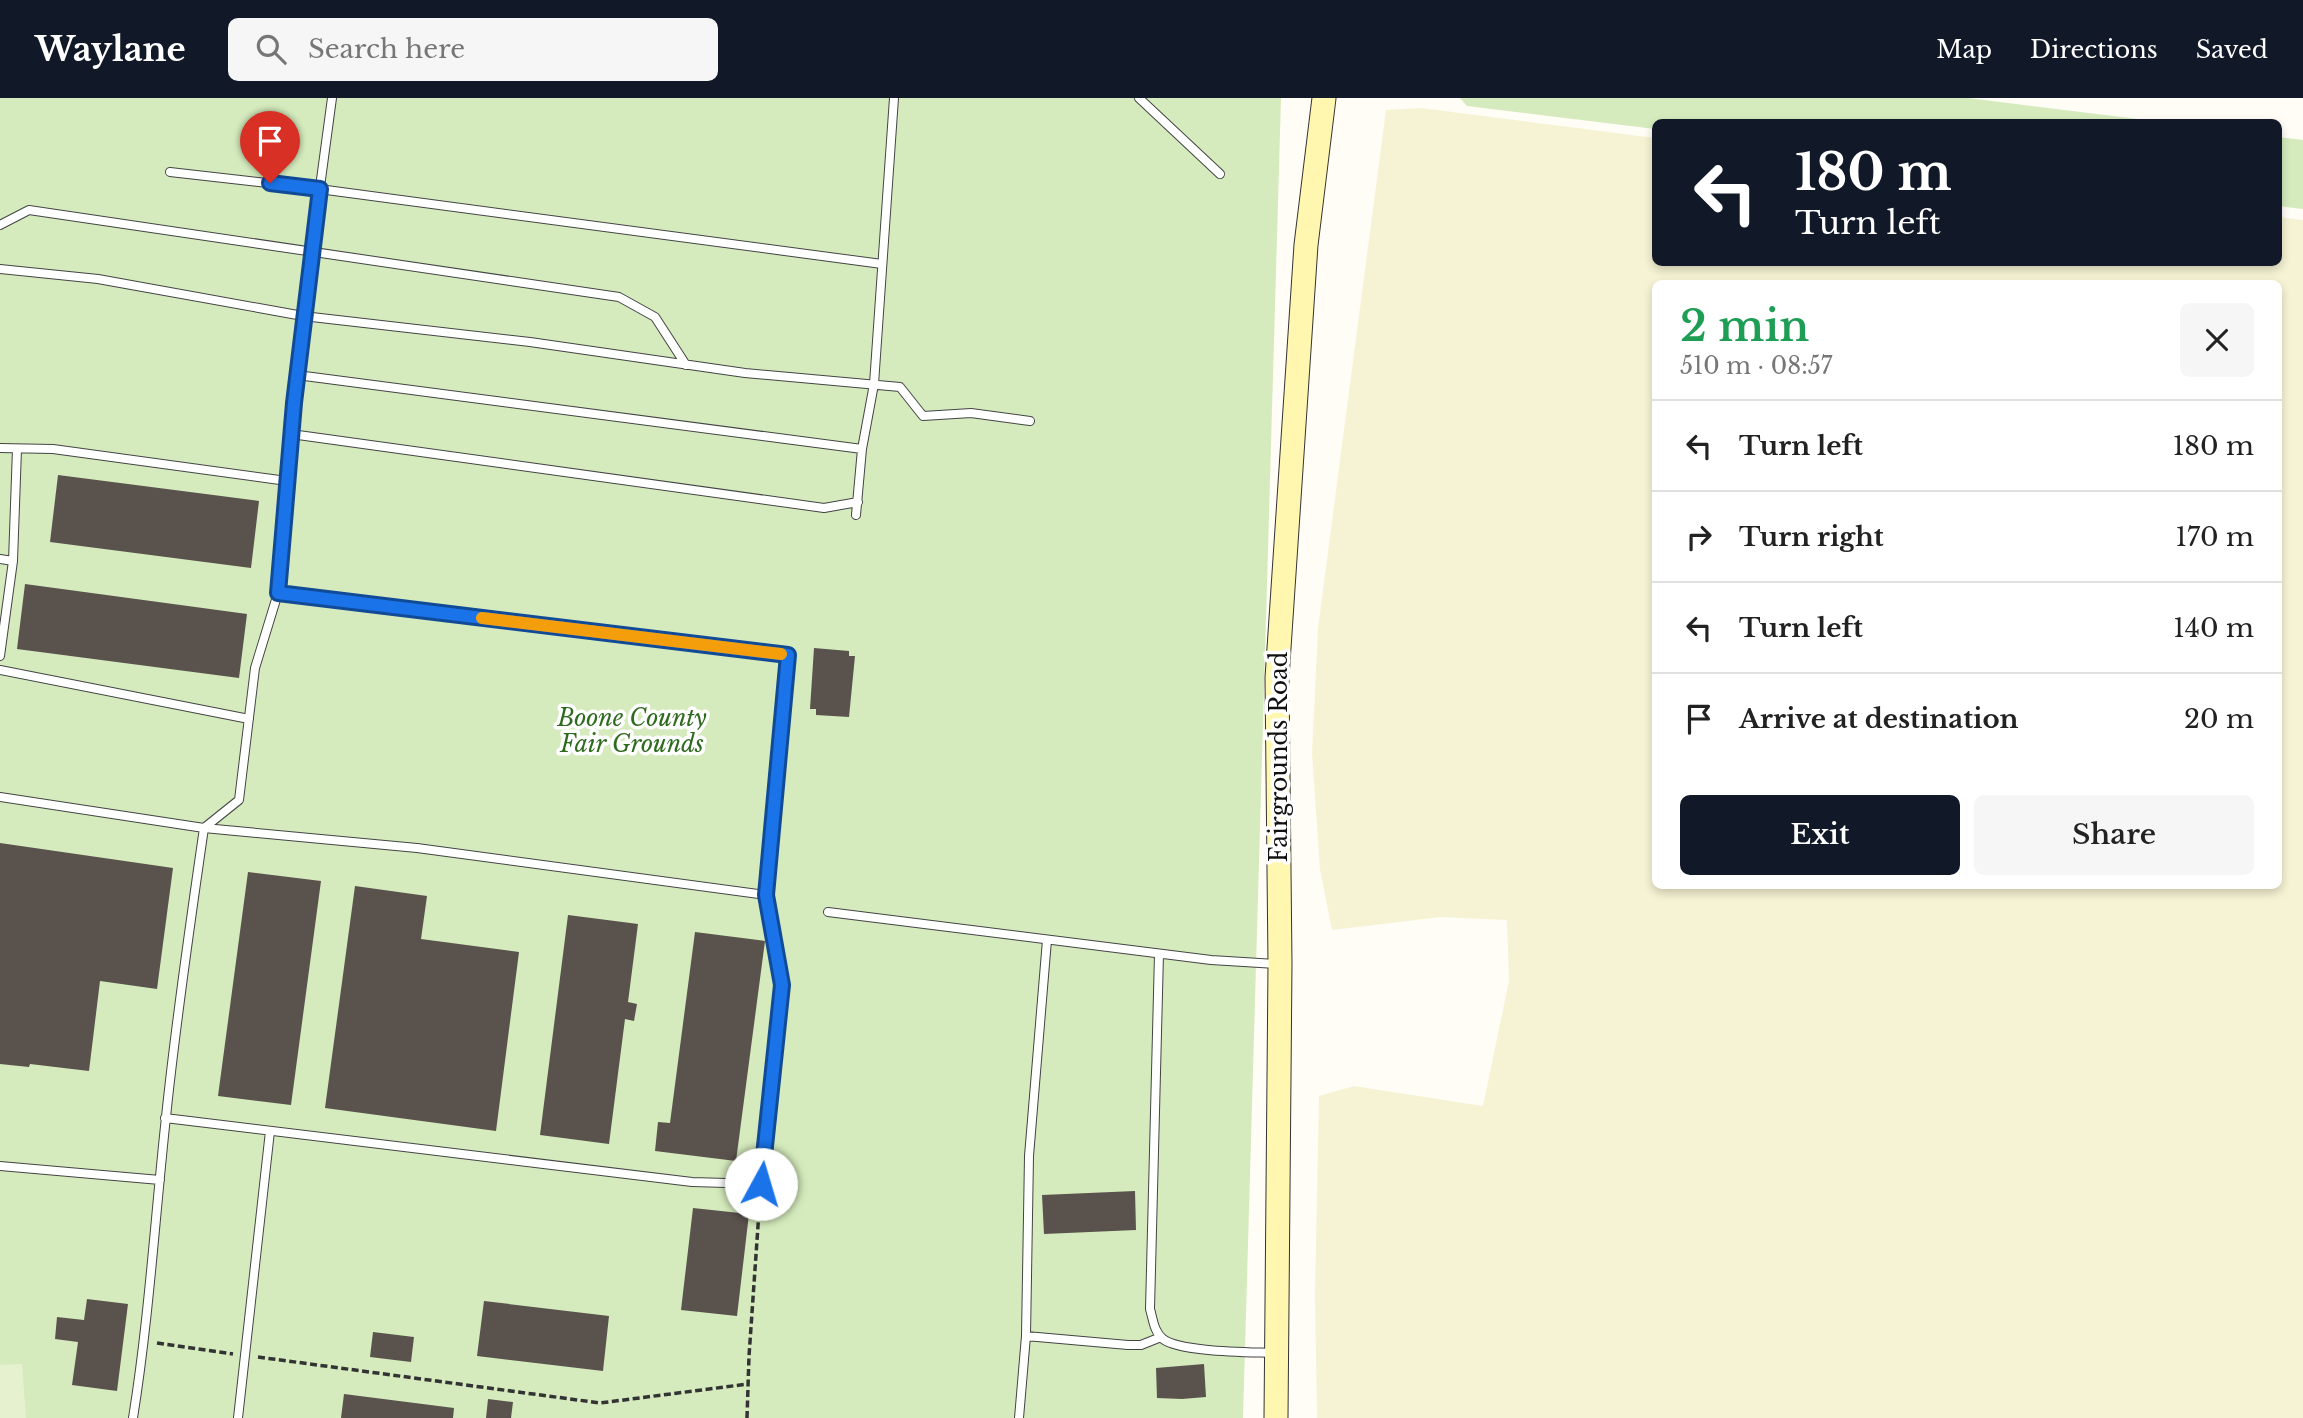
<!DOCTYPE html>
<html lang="en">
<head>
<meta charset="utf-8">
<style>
  :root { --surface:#fff; --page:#f6f6f6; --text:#222; --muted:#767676; --line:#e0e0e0; --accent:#111827 }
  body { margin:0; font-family:"Libre Baskerville",serif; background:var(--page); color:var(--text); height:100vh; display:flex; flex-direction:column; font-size:26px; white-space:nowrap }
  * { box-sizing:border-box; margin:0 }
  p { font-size:23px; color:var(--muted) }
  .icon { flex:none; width:38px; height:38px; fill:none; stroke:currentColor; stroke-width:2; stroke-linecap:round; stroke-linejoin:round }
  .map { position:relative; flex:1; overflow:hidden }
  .side { position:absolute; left:1652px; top:182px; width:630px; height:609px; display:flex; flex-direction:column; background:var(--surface); border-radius:10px; box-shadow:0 4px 10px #0003 }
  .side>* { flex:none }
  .guide { position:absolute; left:1652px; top:21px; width:630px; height:147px; border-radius:10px; box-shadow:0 4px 10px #0003; background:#111827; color:#fff; overflow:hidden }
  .pin { position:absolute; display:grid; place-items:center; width:60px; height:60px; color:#fff; margin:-72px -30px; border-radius:50% 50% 50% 0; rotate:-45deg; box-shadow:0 0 7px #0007 }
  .pin .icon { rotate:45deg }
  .me { position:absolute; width:77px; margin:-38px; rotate:6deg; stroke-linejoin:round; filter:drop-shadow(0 0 5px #0008) }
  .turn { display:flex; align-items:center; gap:24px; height:147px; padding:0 28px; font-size:32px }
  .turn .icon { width:91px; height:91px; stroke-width:2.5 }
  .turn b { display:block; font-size:49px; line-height:60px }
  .round { display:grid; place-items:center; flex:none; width:74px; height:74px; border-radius:10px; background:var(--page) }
  .summary { display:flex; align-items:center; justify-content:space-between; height:119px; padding:0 28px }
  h1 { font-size:42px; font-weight:600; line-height:52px; color:#1e9e55 }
  .primary-button { display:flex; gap:14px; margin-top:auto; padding:14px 28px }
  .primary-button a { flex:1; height:80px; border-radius:10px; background:var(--accent); color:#fff; font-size:28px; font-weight:600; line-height:80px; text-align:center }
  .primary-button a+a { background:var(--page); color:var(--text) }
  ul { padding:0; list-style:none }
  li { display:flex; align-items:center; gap:21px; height:91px; padding:0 28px; border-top:2px solid var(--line) }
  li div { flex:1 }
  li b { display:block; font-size:26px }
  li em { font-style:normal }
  header { display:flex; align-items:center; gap:42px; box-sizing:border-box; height:98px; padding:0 35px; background:var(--accent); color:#fff }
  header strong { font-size:33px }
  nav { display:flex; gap:38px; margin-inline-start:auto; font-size:24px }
  .search { width:490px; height:63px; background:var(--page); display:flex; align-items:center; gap:18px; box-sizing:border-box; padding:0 24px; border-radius:10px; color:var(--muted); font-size:26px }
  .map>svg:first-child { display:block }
</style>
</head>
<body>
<header>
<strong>Waylane</strong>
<div class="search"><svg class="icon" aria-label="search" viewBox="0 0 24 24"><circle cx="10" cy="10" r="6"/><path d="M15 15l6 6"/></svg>Search here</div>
<nav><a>Map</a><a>Directions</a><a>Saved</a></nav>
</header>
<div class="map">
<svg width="2303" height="1320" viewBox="0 0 2303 1320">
  <rect width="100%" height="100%" fill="#fffdf5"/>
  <path fill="#f6f3d4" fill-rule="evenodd" d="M 1421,10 L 1655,40 L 1656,164 L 2278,164 L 2279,119 L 2303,122 L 2303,1320 L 1317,1320 L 1315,1196 L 1319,998 L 1354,988 L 1483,1008 L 1509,883 L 1507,822 L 1441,819 L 1332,832 L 1320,771 L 1312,655 L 1318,530 L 1386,12 ZM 1656,186 L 2278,186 L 2278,788 L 1656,788 Z"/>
  <path fill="#d5ebbd" d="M 0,0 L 1281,0 L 1243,1320 L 0,1320 Z
    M 1460,0 L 1968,0 L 2162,24 L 1656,24 L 1655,31 L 1467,8 Z
    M 2279,39 L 2303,42 L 2303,111 L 2279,108 Z"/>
  <path fill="#e6f2cf" d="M 22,1266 L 26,1320 L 0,1320 L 0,1267 Z"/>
  <path fill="#5a524d" d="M 58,377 L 259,403 L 251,470 L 50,444 Z
    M 25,486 L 247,516 L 239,580 L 17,551 Z
    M 814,550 L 849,553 L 849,558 L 855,558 L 849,619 L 816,617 L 816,611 L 810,611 Z
    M 0,745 L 173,770 L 157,891 L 100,883 L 89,973 L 30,966 L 29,969 L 0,966 Z
    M 248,774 L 321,783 L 291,1007 L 218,998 Z
    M 355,788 L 427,798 L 421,841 L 519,854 L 496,1033 L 325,1010 Z
    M 568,817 L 638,826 L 628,904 L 637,906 L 634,923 L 625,921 L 609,1046 L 540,1037 Z
    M 695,834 L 765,843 L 736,1063 L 655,1053 L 658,1024 L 670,1025 Z
    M 1135,1093 L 1136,1132 L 1044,1136 L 1042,1097 Z
    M 693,1110 L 749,1116 L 737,1218 L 681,1212 Z
    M 87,1201 L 128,1206 L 117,1293 L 72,1287 L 78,1244 L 55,1241 L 57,1219 L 84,1222 Z
    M 484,1203 L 609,1218 L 603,1273 L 477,1258 Z
    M 373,1234 L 414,1239 L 411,1264 L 370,1259 Z
    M 1204,1266 L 1206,1299 L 1182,1301 L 1157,1300 L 1156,1270 Z
    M 344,1296 L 454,1310 L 453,1320 L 341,1320 Z
    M 488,1301 L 513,1304 L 511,1320 L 486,1320 Z"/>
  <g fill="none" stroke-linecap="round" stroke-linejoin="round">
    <g stroke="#444" stroke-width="10">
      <path id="service" d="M 1139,0 L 1220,76
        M 170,74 L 319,91 L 882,166
        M 0,127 L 29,112 L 619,199 L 655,219 L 686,267
        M 0,171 L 98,181 L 303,218 L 530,244 L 745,275 L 900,289 L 923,318 L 971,315 L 1030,323
        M 297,277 L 862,351
        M 291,336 L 824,410 L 858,404
        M 0,350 L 53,351 L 287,383
        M 856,417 L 862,351 L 874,286 L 894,0
        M 0,461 L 13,463
        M 0,558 L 13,463 L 17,351
        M 0,572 L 249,621
        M 0,699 L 204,730 L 417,750 L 766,797
        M 828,814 L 1211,862 L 1277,866
        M 1047,842 L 1029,1058 L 1026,1238 L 1128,1247 L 1141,1247 L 1161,1239
        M 1159,856 L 1150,1211 C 1153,1221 1154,1234 1163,1241 C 1179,1254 1250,1254 1273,1255
        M 165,1020 L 692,1084 L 761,1086 L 782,887 L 766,797 L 788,557 L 278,495
        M 0,1068 L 160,1082
        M 133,1320 C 149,1220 155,1120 166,1019 C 176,922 190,826 204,730 L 239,702 L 255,570 L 278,495 L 294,305 L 305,200 L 332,0
        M 238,1320 L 270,1033
        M 1019,1320 L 1026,1238"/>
    </g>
    <g stroke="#333" stroke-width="25">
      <path id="secondary" d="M 1276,1320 L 1280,866 L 1277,580 L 1306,147 L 1324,0"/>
    </g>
    <path stroke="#333" stroke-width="3.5" stroke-dasharray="7 3.5" stroke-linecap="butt" d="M 157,1245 L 233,1256
      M 258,1259 L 600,1305 L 748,1286
      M 747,1320 L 749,1258 L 760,1099"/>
    <use href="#service" stroke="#fff" stroke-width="8"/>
    <use href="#secondary" stroke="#fff6b0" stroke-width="23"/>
  </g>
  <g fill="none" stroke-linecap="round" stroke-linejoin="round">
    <g stroke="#114b97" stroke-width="18">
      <path id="route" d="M 270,85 L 320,91 L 294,305 L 278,495 L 788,557 L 766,797 L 782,887 L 761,1086"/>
    </g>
    <use href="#route" stroke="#1a73e8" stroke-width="12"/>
    <path stroke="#f59e0b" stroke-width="12" d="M 482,520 L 781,556"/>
  </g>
  <g text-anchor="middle" stroke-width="7" stroke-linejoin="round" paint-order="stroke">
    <g font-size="23" font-style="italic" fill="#2f6b1f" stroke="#fff">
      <text x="632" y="628">Boone County<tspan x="632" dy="26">Fair Grounds</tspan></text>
    </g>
    <g font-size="23" fill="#111" stroke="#fff">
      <text transform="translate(1279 659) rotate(-90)" y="8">Fairgrounds Road</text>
    </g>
  </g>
</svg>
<div class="pin" style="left:270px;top:85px;background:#d93025"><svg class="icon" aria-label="arrive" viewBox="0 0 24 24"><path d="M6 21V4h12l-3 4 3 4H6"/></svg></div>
<svg class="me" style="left:761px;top:1086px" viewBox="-20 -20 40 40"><circle r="19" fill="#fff"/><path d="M0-13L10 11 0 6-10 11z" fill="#1a73e8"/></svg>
<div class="guide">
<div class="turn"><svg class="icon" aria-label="left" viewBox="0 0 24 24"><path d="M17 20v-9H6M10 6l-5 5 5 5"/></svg><div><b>180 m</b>Turn left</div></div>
</div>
<section class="side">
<div class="summary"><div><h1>2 min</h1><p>510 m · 08:57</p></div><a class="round"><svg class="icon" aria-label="close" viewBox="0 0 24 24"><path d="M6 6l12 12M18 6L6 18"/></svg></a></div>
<ul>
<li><svg class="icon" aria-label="left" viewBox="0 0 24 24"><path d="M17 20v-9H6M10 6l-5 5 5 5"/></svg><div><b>Turn left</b></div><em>180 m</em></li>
<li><svg class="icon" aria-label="right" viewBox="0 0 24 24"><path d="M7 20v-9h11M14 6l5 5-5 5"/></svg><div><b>Turn right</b></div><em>170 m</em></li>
<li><svg class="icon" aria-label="left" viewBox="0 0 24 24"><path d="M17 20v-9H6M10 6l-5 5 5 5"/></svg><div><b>Turn left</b></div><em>140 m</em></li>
<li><svg class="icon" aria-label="arrive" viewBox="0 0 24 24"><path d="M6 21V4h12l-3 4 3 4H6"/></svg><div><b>Arrive at destination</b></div><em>20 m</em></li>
</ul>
<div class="primary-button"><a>Exit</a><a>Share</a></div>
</section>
</div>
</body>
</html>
